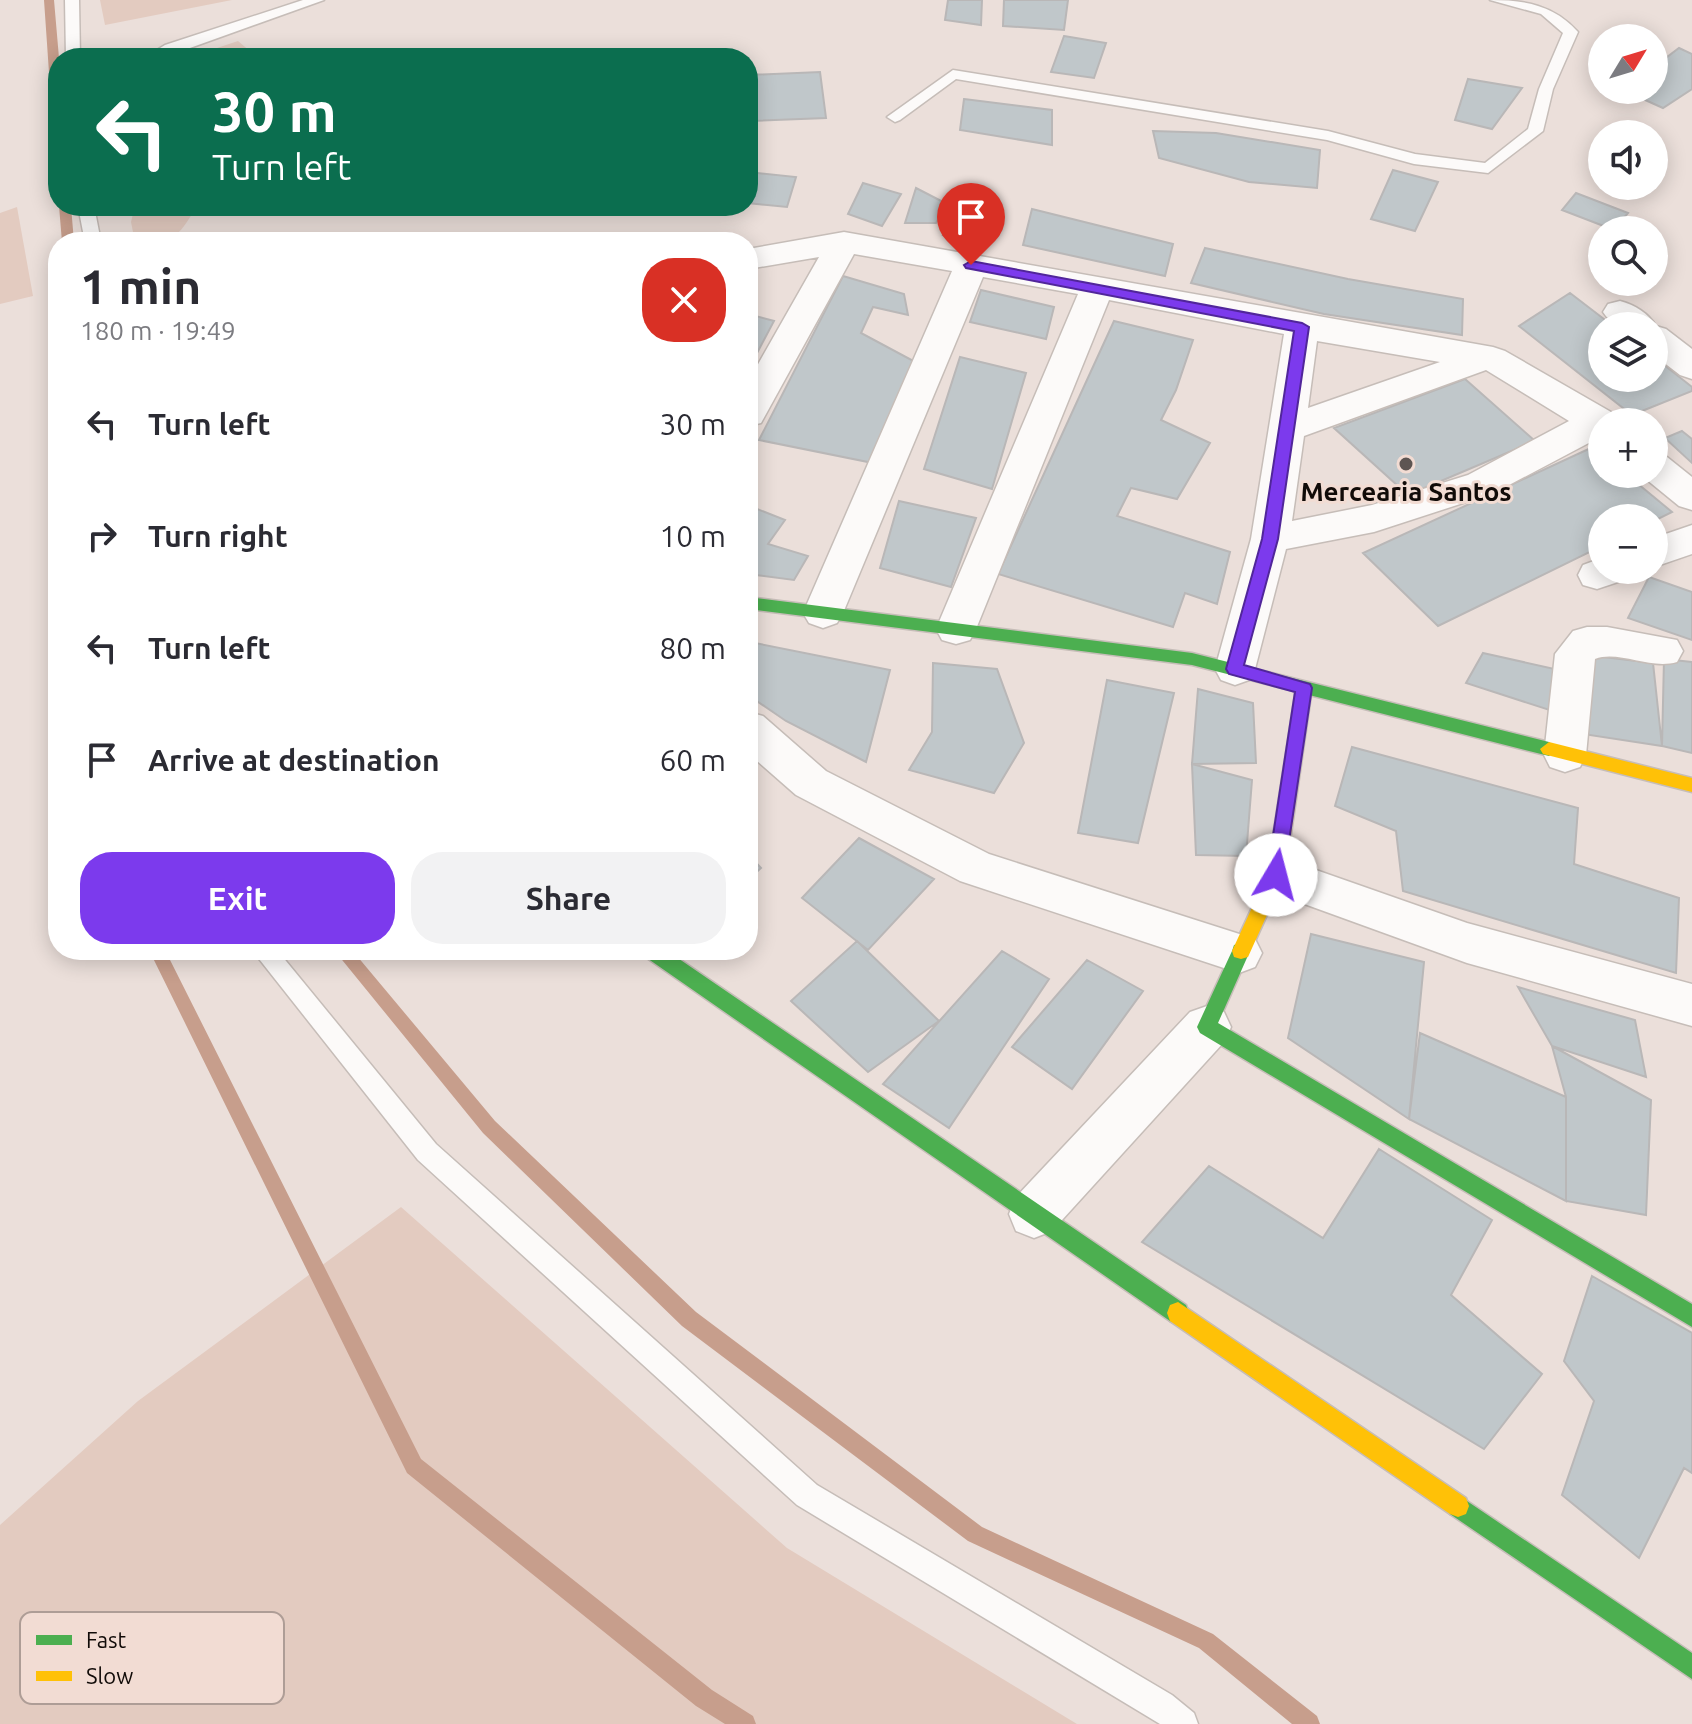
<!DOCTYPE html>
<html lang="en">
<head>
<meta charset="utf-8">
<style>
  :root { --surface:#fff; --page:#f2f2f3; --text:#2b2b33; --muted:#7c7c81; --accent:#7c3aed }
  body { margin:0; font-family:Ubuntu,sans-serif; background:var(--page); color:var(--text); height:100vh; display:flex; flex-direction:column; font-size:30px; white-space:nowrap }
  * { box-sizing:border-box; margin:0 }
  p { font-size:26px; color:var(--muted) }
  .icon { flex:none; width:44px; height:44px; fill:none; stroke:currentColor; stroke-width:2; stroke-linecap:round; stroke-linejoin:round }
  .map { position:relative; flex:1; overflow:hidden }
  .panel { position:absolute; left:48px; top:232px; width:710px; height:728px; display:flex; flex-direction:column; background:var(--surface); border-radius:32px; box-shadow:0 4px 20px #0003 }
  .panel>* { flex:none }
  .guide { position:absolute; left:48px; top:48px; width:710px; height:168px; border-radius:32px; box-shadow:0 4px 20px #0003; background:#0b6e4f; color:#fff; overflow:hidden }
  .needle { width:52px; rotate:52deg }
  .fabs { position:absolute; left:1588px; top:24px; display:grid; gap:16px }
  .fabs a { display:grid; place-items:center; width:80px; height:80px; border-radius:50%; background:var(--surface); box-shadow:0 4px 20px #0003; font-size:40px }
  .pin { position:absolute; display:grid; place-items:center; width:68px; height:68px; color:#fff; margin:-82px -34px; border-radius:50% 50% 50% 0; rotate:-45deg; box-shadow:0 0 8px #0007 }
  .pin .icon { rotate:45deg }
  .me { position:absolute; width:88px; margin:-44px; rotate:8deg; stroke-linejoin:round; filter:drop-shadow(0 0 6px #0008) }
  .turn { display:flex; align-items:center; gap:28px; height:168px; padding:0 32px; font-size:36px }
  .turn .icon { width:104px; height:104px; stroke-width:2.5 }
  .turn b { display:block; font-size:56px; line-height:68px }
  .round { display:grid; place-items:center; flex:none; width:84px; height:84px; border-radius:32px; background:var(--page) }
  .head { display:flex; align-items:center; justify-content:space-between; height:136px; padding:0 32px }
  h1 { font-size:48px; font-weight:700; line-height:60px }
  .cta { display:flex; gap:16px; margin-top:auto; padding:16px 32px }
  .cta a { flex:1; height:92px; border-radius:32px; background:var(--accent); color:#fff; font-size:32px; font-weight:700; line-height:92px; text-align:center }
  .cta a+a { background:var(--page); color:var(--text) }
  ul { padding:0; list-style:none }
  li { display:flex; align-items:center; gap:24px; height:112px; padding:0 32px }
  li div { flex:1 }
  li b { display:block; font-size:30px }
  li em { font-style:normal }
  .map>svg:first-child { display:block }
</style>
</head>
<body>
<div class="map">
<svg width="1692" height="1724" viewBox="0 0 1692 1724">
  <rect width="100%" height="100%" fill="#ebdfda"/>
  <path fill="#e3cbc0" d="M 100,0 L 232,0 L 105,25 Z
    M 238,41 L 258,58 L 187,58 Z
    M 135,206 L 197,206 C 176,240 175,242 135,242 L 131,222 Z
    M 17,207 L 33,296 L 0,304 L 0,213 Z
    M 401,1207 L 787,1548 L 1077,1724 L 0,1724 L 0,1525 L 138,1401 Z"/>
  <g fill="none" stroke-linecap="round" stroke-linejoin="round">
    <path fill="#c79e8c" fill-rule="evenodd" d="M 44,0 L 54,0 L 59,58 L 58,119 L 52,116 Z
      M 59,206 L 71,206 L 74,242 L 62,242 Z
      M 149,950 L 165,950 L 421,1459 L 712,1690 L 753,1716 L 756,1724 L 725,1724 L 696,1706 L 407,1473 Z
      M 334,950 L 352,950 L 495,1121 L 696,1312 L 982,1527 L 1213,1634 L 1317,1716 L 1320,1724 L 1292,1724 L 1199,1648 L 968,1541 L 682,1326 L 483,1133 Z"/>
  </g>
  <path fill="#c0c7ca" stroke="#b9b7b7" stroke-width="2" d="M 948,0 L 982,0 L 981,25 L 945,20 Z
    M 1004,0 L 1068,0 L 1064,30 L 1003,26 Z
    M 1064,36 L 1106,43 L 1094,78 L 1051,72 Z
    M 1679,48 L 1692,54 L 1692,89 L 1663,108 L 1623,90 L 1654,90 L 1654,67 Z
    M 820,72 L 826,118 L 748,121 L 748,75 Z
    M 1468,79 L 1522,88 L 1492,129 L 1455,120 Z
    M 964,99 L 1052,110 L 1052,145 L 960,130 Z
    M 1153,131 L 1216,133 L 1320,150 L 1317,188 L 1249,182 L 1159,158 Z
    M 1393,170 L 1438,182 L 1415,231 L 1371,219 Z
    M 748,172 L 796,177 L 787,207 L 748,203 Z
    M 863,183 L 901,194 L 882,226 L 848,214 Z
    M 916,188 L 947,204 L 936,223 L 905,223 Z
    M 1576,193 L 1628,213 L 1614,230 L 1562,210 Z
    M 967,199 L 997,206 L 973,242 L 943,235 Z
    M 1032,209 L 1173,244 L 1165,276 L 1023,245 Z
    M 1205,248 L 1348,279 L 1463,299 L 1462,335 L 1324,314 L 1191,283 Z
    M 843,276 L 904,294 L 908,315 L 873,307 L 861,333 L 919,364 L 878,464 L 759,440 Z
    M 981,290 L 1054,307 L 1046,339 L 970,322 Z
    M 1570,293 L 1613,326 L 1602,326 L 1602,378 L 1654,378 L 1654,357 L 1692,387 L 1692,391 L 1632,415 L 1519,326 Z
    M 748,314 L 774,321 L 748,370 Z
    M 1114,321 L 1193,340 L 1176,390 L 1161,420 L 1210,443 L 1177,499 L 1131,488 L 1117,516 L 1230,552 L 1217,604 L 1185,593 L 1173,627 L 998,574 Z
    M 960,357 L 1026,373 L 992,489 L 924,469 Z
    M 1465,379 L 1535,441 L 1408,495 L 1334,428 Z
    M 1682,431 L 1692,439 L 1692,463 L 1665,438 Z
    M 1593,447 L 1602,454 L 1602,474 L 1626,474 L 1672,512 L 1654,521 L 1654,518 L 1602,518 L 1602,546 L 1438,626 L 1363,553 Z
    M 899,501 L 976,518 L 951,587 L 880,568 Z
    M 752,507 L 785,520 L 768,544 L 808,556 L 794,580 L 748,574 L 748,514 Z
    M 1649,577 L 1692,592 L 1692,640 L 1628,618 Z
    M 755,643 L 890,670 L 866,762 L 786,721 L 748,695 L 748,649 Z
    M 1483,653 L 1568,672 L 1565,715 L 1466,683 Z
    M 1595,656 L 1653,663 L 1662,746 L 1583,734 Z
    M 1664,659 L 1692,662 L 1692,753 L 1662,746 Z
    M 933,663 L 997,669 L 1024,743 L 994,793 L 909,770 L 932,732 Z
    M 1107,680 L 1174,693 L 1138,843 L 1078,833 Z
    M 1198,689 L 1253,703 L 1256,763 L 1192,764 Z
    M 1352,747 L 1578,808 L 1574,864 L 1679,898 L 1676,973 L 1403,891 L 1396,831 L 1335,806 Z
    M 1192,764 L 1252,780 L 1246,856 L 1196,855 Z
    M 859,838 L 934,879 L 868,950 L 802,898 Z
    M 748,854 L 761,868 L 748,880 Z
    M 1311,934 L 1424,962 L 1409,1119 L 1288,1038 Z
    M 857,941 L 939,1021 L 868,1072 L 791,1001 Z
    M 1002,951 L 1049,979 L 949,1128 L 883,1084 Z
    M 1087,960 L 1143,991 L 1072,1089 L 1012,1047 Z
    M 1518,987 L 1635,1020 L 1646,1077 L 1552,1046 Z
    M 1420,1033 L 1566,1097 L 1566,1201 L 1409,1119 Z
    M 1552,1046 L 1651,1100 L 1646,1215 L 1566,1201 L 1566,1097 Z
    M 1379,1149 L 1492,1220 L 1451,1295 L 1542,1374 L 1484,1449 L 1142,1242 L 1209,1166 L 1323,1238 Z
    M 1592,1276 L 1692,1333 L 1692,1473 L 1684,1468 L 1639,1558 L 1562,1495 L 1594,1401 L 1564,1361 Z"/>
  <g fill="none" stroke-linecap="round" stroke-linejoin="round">
    <g stroke="#c6bdb8" stroke-width="3">
      <path id="lane" d="M 65,0 L 79,0 L 80,58 L 66,58 Z
        M 303,0 L 324,0 L 162,58 L 144,58 L 165,45 Z
        M 1490,0 C 1525,0 1554,5 1578,32 L 1553,89 L 1543,131 L 1488,173 L 1414,164 L 1327,140 L 956,79 L 900,120 L 895,122 L 887,117 L 953,70 L 1328,131 L 1415,154 L 1485,163 L 1528,129 L 1539,89 L 1563,33 L 1541,14 Z
        M 78,206 L 94,206 L 101,242 L 85,242 Z
        M 252,950 L 277,950 L 436,1144 L 817,1485 L 1172,1695 L 1194,1713 L 1198,1724 L 1160,1724 L 797,1505 L 418,1160 Z"/>
    </g>
    <g stroke="#c6bdb8" stroke-width="3">
      <path id="street" d="M 844,232 L 1493,347 L 1505,351 L 1611,412 L 1619,422 L 1602,422 L 1602,436 L 1494,493 L 1374,532 L 1286,549 L 1255,669 L 1249,680 L 1235,685 L 1221,680 L 1215,669 L 1251,539 L 1284,334 L 1109,300 L 976,629 L 970,640 L 956,644 L 942,640 L 936,629 L 1078,294 L 983,277 L 843,613 L 837,623 L 823,628 L 809,623 L 803,613 L 952,271 L 854,254 L 761,423 L 748,426 L 748,382 L 819,257 L 748,269 L 748,249 ZM 1317,341 L 1440,362 L 1308,408 ZM 1486,370 L 1569,421 L 1468,475 L 1372,505 L 1292,521 L 1304,436 Z
        M 1620,301 C 1635,305 1648,313 1656,326 L 1666,329 L 1692,349 L 1692,379 L 1680,375 L 1654,355 L 1654,326 C 1634,326 1615,331 1603,312 L 1608,304 Z
        M 1654,453 L 1667,457 L 1692,477 L 1692,510 L 1679,506 L 1641,475 L 1654,474 Z
        M 1692,525 L 1692,554 L 1654,567 L 1654,538 Z
        M 1602,558 L 1602,570 L 1629,570 L 1624,580 L 1597,589 L 1583,585 L 1578,575 L 1583,565 Z
        M 1587,627 L 1607,627 L 1677,640 L 1683,651 L 1677,662 C 1650,670 1619,650 1595,659 L 1586,755 L 1580,767 L 1565,772 L 1550,767 L 1544,755 L 1555,654 L 1573,631 Z
        M 748,712 L 763,716 L 826,771 L 989,854 L 1255,939 L 1262,953 L 1255,967 L 1239,973 L 960,881 L 796,795 L 748,753 Z
        M 1276,856 L 1467,923 L 1692,984 L 1692,1026 L 1467,963 L 1260,888 L 1254,875 L 1260,862 Z
        M 1207,1006 L 1224,1012 L 1231,1027 L 1224,1042 L 1052,1231 L 1034,1238 L 1016,1231 L 1009,1214 L 1016,1197 L 1190,1012 Z"/>
    </g>
    <g stroke="#c6bdb8" stroke-width="3">
      <path id="fast" d="M 748,597 L 1192,653 L 1549,742 L 1558,749 L 1549,756 L 1192,665 L 748,609 Z
        M 1241,943 L 1248,945 L 1250,951 L 1218,1023 L 1692,1304 L 1692,1327 L 1200,1033 L 1197,1027 L 1232,951 L 1234,945 Z
        M 642,950 L 666,950 L 1186,1305 L 1189,1313 L 1186,1321 L 1178,1324 L 1170,1321 L 644,956 Z
        M 1458,1495 L 1692,1653 L 1692,1679 L 1450,1514 L 1447,1506 L 1450,1498 Z"/>
    </g>
    <g stroke="#c6bdb8" stroke-width="3">
      <path id="slow" d="M 1304,682 L 1312,688 L 1285,875 L 1248,957 L 1241,959 L 1234,957 L 1232,951 L 1267,875 L 1296,688 Z
        M 1549,742 L 1692,778 L 1692,792 L 1543,754 L 1540,749 Z
        M 1178,1302 L 1466,1498 L 1469,1506 L 1466,1514 L 1458,1517 L 1450,1514 L 1170,1321 L 1167,1313 L 1170,1305 Z"/>
    </g>
    <use href="#lane" fill="#fcfaf9" fill-rule="evenodd"/>
    <use href="#street" fill="#fcfaf9" fill-rule="evenodd"/>
    <use href="#fast" fill="#4caf50" fill-rule="evenodd"/>
    <use href="#slow" fill="#ffc107" fill-rule="evenodd"/>
  </g>
  <path fill="#7c3aed" stroke="#51269a" stroke-width="2" d="M 971,261 L 1302,323 L 1309,327 L 1278,539 L 1244,665 L 1310,684 L 1312,688 L 1283,881 L 1270,881 L 1267,875 L 1295,692 L 1229,674 L 1226,669 L 1262,539 L 1294,331 L 966,268 L 964,265 Z"/>
  <circle fill="#5d5552" stroke="#f2dcd3" stroke-width="3" cx="1406" cy="464" r="8"/>
  <g text-anchor="middle" stroke-width="6" stroke-linejoin="round" paint-order="stroke">
    <g font-size="26" font-weight="bold" fill="#110b08" stroke="#f2dcd3">
      <text x="1406" y="501">Mercearia Santos</text>
    </g>
  </g>
  <rect x="20" y="1612" width="264" height="92" rx="12" fill="#f2dcd3" stroke="#ae9d96" stroke-width="2"/>
  <rect x="36" y="1635" width="36" height="10" fill="#4caf50"/>
  <rect x="36" y="1671" width="36" height="10" fill="#ffc107"/>
  <g font-size="22" fill="#110b08">
    <text x="86" y="1648">Fast</text>
    <text x="86" y="1684">Slow</text>
  </g>
</svg>
<div class="fabs">
<a><svg class="needle" viewBox="-14 -14 28 28"><path d="M0-13l5 13h-10z" fill="#e53935"/><path d="M0 13l5-13h-10z" fill="#7c7c81"/></svg></a>
<a><svg class="icon" aria-label="sound" viewBox="0 0 24 24"><path d="M4 9h4l5-4v14l-5-4H4zM17 9q2 3 0 6"/></svg></a>
<a><svg class="icon" aria-label="search" viewBox="0 0 24 24"><circle cx="10" cy="10" r="6"/><path d="M15 15l6 6"/></svg></a>
<a><svg class="icon" aria-label="layers" viewBox="0 0 24 24"><path d="M12 4l9 5-9 5-9-5zM3 14l9 5 9-5"/></svg></a>
<a>+</a>
<a>−</a>
</div>
<div class="pin" style="left:971px;top:265px;background:#d93025"><svg class="icon" aria-label="arrive" viewBox="0 0 24 24"><path d="M6 21V4h12l-3 4 3 4H6"/></svg></div>
<svg class="me" style="left:1276px;top:875px" viewBox="-20 -20 40 40"><circle r="19" fill="#fff"/><path d="M0-13L10 11 0 6-10 11z" fill="#7c3aed"/></svg>
<div class="guide">
<div class="turn"><svg class="icon" aria-label="left" viewBox="0 0 24 24"><path d="M17 20v-9H6M10 6l-5 5 5 5"/></svg><div><b>30 m</b>Turn left</div></div>
</div>
<section class="panel">
<div class="head"><div><h1>1 min</h1><p>180 m · 19:49</p></div><a class="round" style="background:#d93025;color:#fff"><svg class="icon" aria-label="close" viewBox="0 0 24 24"><path d="M6 6l12 12M18 6L6 18"/></svg></a></div>
<ul>
<li><svg class="icon" aria-label="left" viewBox="0 0 24 24"><path d="M17 20v-9H6M10 6l-5 5 5 5"/></svg><div><b>Turn left</b></div><em>30 m</em></li>
<li><svg class="icon" aria-label="right" viewBox="0 0 24 24"><path d="M7 20v-9h11M14 6l5 5-5 5"/></svg><div><b>Turn right</b></div><em>10 m</em></li>
<li><svg class="icon" aria-label="left" viewBox="0 0 24 24"><path d="M17 20v-9H6M10 6l-5 5 5 5"/></svg><div><b>Turn left</b></div><em>80 m</em></li>
<li><svg class="icon" aria-label="arrive" viewBox="0 0 24 24"><path d="M6 21V4h12l-3 4 3 4H6"/></svg><div><b>Arrive at destination</b></div><em>60 m</em></li>
</ul>
<div class="cta"><a>Exit</a><a>Share</a></div>
</section>
</div>
</body>
</html>
